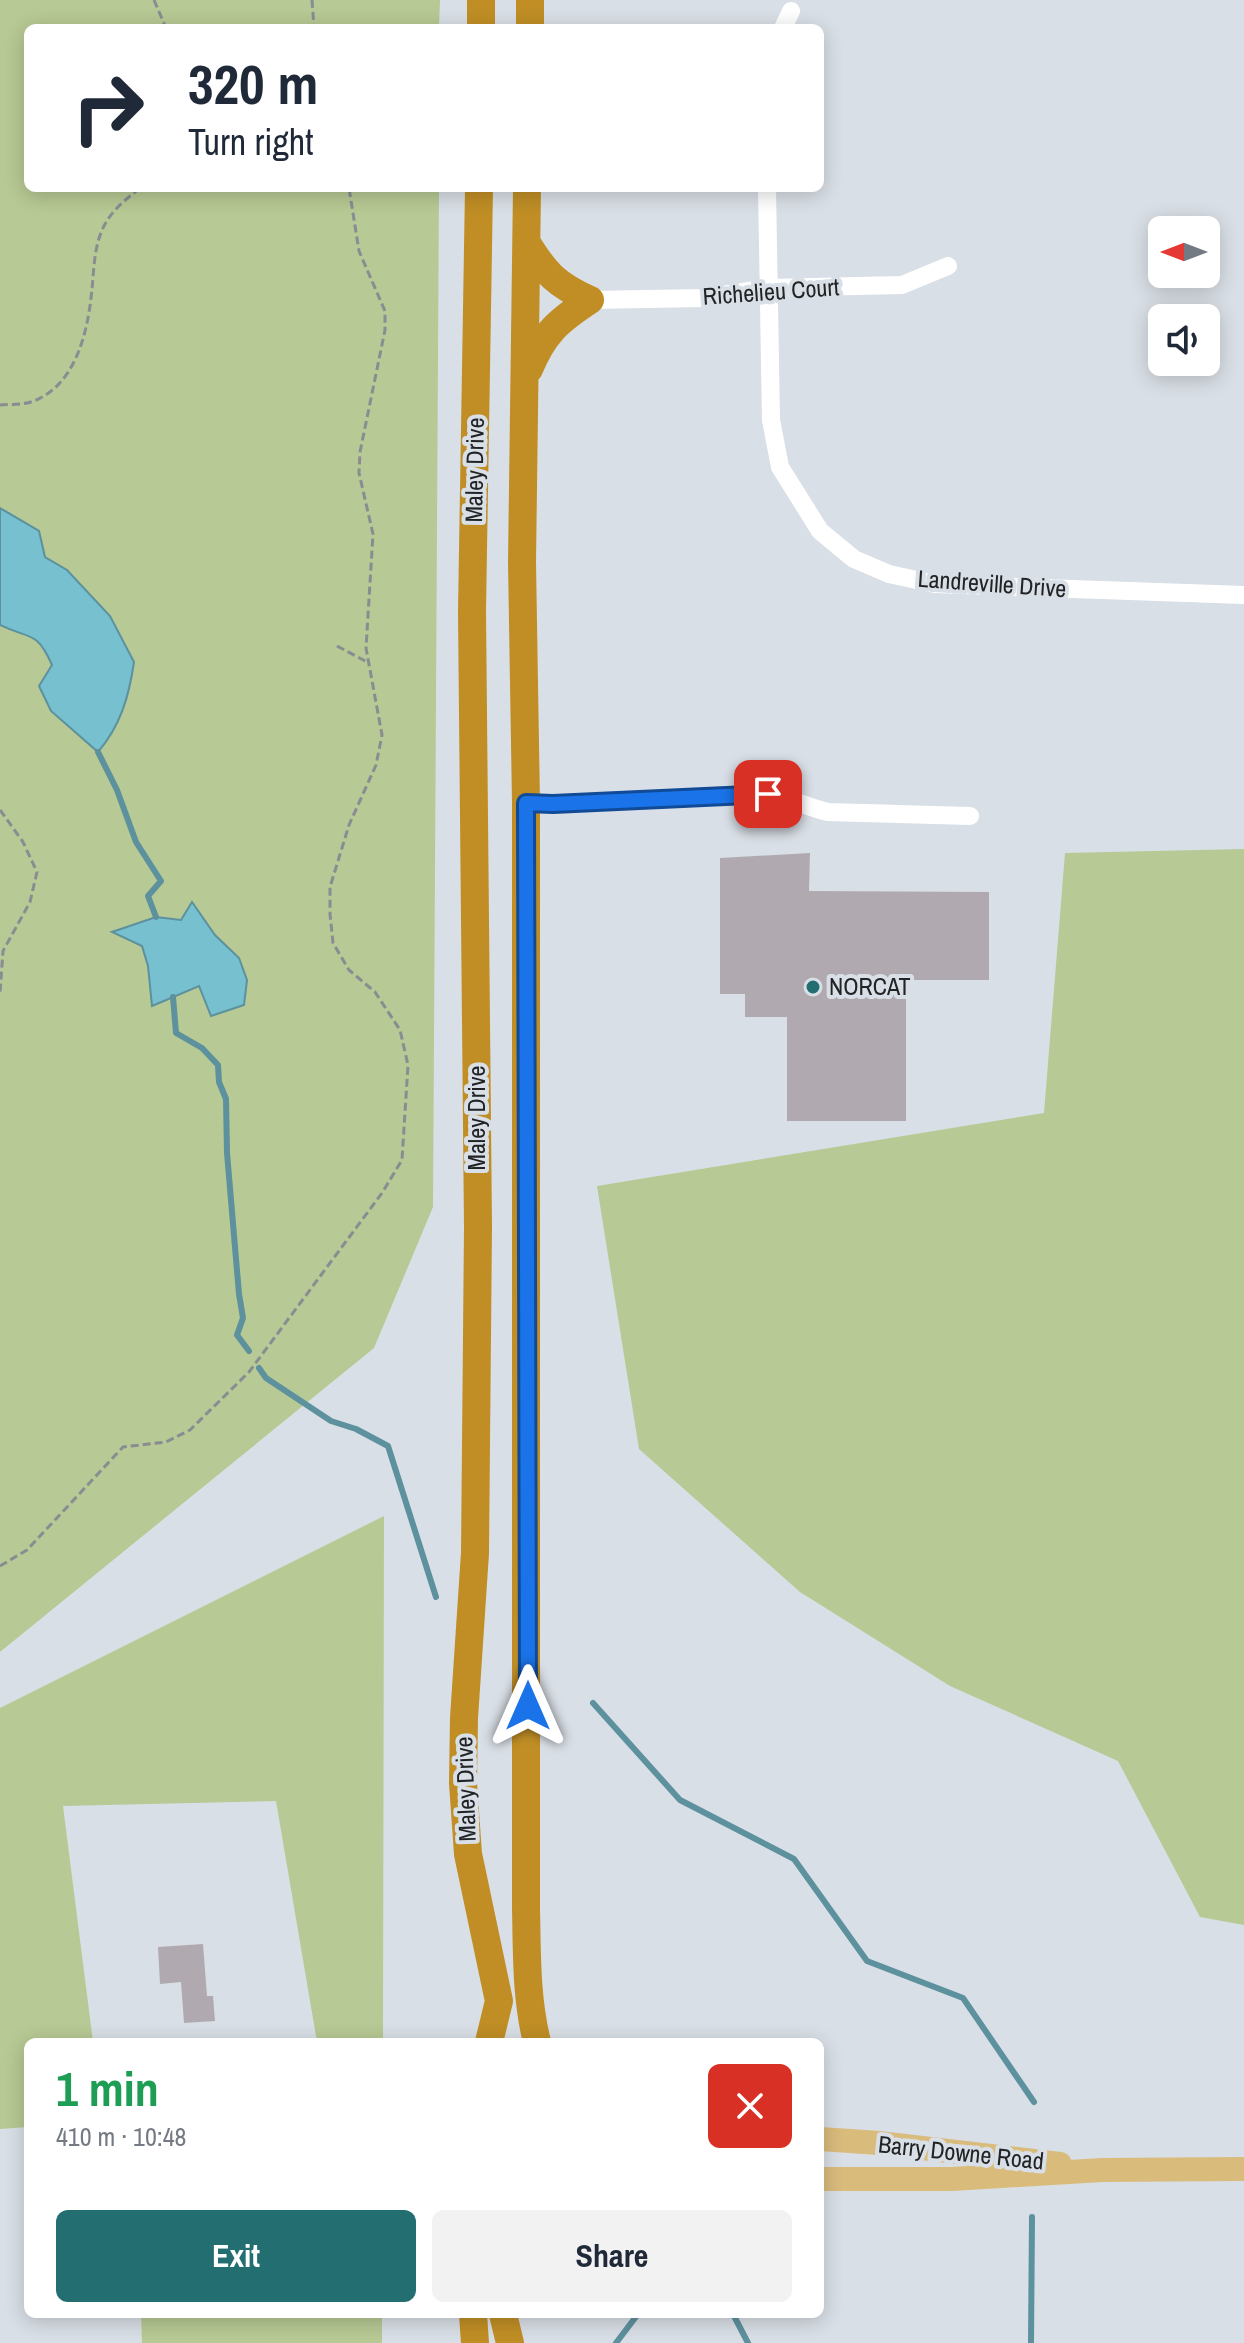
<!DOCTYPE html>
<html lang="en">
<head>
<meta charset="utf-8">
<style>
  :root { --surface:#fff; --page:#f2f2f3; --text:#1f2937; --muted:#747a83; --accent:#226e71 }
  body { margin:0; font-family:"Archivo Narrow",sans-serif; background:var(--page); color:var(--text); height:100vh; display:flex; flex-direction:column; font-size:30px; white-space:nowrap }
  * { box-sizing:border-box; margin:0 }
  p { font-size:26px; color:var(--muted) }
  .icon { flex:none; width:44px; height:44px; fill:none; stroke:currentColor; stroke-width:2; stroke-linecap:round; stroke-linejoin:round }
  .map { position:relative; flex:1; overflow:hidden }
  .drawer { position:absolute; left:24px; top:2038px; width:800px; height:280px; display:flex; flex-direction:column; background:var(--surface); border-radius:12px; box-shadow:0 4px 20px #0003 }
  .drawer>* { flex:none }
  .top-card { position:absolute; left:24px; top:24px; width:800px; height:168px; border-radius:12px; box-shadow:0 4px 20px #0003; background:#fff; color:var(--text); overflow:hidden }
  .needle { width:52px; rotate:270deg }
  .tools { position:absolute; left:1148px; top:216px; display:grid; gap:16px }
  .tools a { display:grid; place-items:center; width:72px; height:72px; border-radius:12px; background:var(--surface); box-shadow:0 4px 20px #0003; font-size:40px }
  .pin { position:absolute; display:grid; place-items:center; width:68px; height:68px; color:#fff; margin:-34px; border-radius:16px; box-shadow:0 4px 12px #0006 }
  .me { position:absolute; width:88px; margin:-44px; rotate:0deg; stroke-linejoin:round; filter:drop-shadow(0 0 6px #0008) }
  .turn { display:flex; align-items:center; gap:28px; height:168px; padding:0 32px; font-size:36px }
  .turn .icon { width:104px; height:104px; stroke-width:2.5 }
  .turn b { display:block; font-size:56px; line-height:68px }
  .round { display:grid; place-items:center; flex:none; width:84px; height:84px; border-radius:12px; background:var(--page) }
  .head { display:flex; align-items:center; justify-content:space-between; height:136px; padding:0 32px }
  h1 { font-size:48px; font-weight:800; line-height:60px; color:#1e9e55 }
  .action { display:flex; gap:16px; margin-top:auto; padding:16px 32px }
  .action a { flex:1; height:92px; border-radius:12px; background:var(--accent); color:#fff; font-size:32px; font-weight:800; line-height:92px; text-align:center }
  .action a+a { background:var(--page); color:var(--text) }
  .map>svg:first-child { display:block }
</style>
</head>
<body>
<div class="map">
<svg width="1244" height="2343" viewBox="0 0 1244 2343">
  <rect width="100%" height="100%" fill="#d9dfe6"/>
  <path fill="#b7c994" d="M 0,0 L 440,0 L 439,28 L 28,28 L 28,188 L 439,188 L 433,1207 L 374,1348 L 0,1652 Z
    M 1244,849 L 1244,1925 L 1200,1917 L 1118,1761 L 950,1686 L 800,1592 L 639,1449 L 597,1186 L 1044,1113 L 1065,853 Z
    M 384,1516 L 383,2042 L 317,2042 L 276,1801 L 63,1806 L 93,2042 L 28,2042 L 28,2127 L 0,2129 L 0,1708 Z
    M 141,2314 L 382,2314 L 382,2343 L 142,2343 Z"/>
  <path fill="#76c0d0" stroke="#5c919d" stroke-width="2" d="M 0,508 L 39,531 L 45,557 L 67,570 L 110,616 L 134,662 C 129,696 121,725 98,752 L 51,711 L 39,686 L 52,665 C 36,629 30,640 0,625 Z
    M 192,902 L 215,935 L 239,958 L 247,980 L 244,1005 L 211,1016 L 199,986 L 152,1006 L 148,966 L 142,946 L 112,932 L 156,917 L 181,920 Z"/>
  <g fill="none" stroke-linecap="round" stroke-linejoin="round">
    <path stroke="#5c919d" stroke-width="6" d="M 98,752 L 117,790 L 136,842 L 161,881 L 148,896 L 156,917
      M 173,997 L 176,1033 L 202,1048 L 218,1065 L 219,1082 L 226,1099 L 227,1153 L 239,1294 L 243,1318 L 237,1335 L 249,1351
      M 259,1368 L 266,1378 L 331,1421 L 356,1429 L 388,1446 L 436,1597
      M 593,1703 L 680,1800 L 794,1859 L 867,1961 L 963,1998 L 1034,2102
      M 733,2314 L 748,2343
      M 616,2343 L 638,2314
      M 1031,2343 L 1032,2217"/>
  </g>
  <path fill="#b0aab0" d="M 810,853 L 809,891 L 989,892 L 989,980 L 906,980 L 906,1121 L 787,1121 L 787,1017 L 745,1017 L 745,994 L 720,994 L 720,858 Z
    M 203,1944 L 207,1996 L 213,1996 L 215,2021 L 184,2023 L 181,1982 L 160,1984 L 158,1947 Z"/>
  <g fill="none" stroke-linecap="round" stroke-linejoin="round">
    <path stroke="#898d92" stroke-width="3" stroke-dasharray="8 4" stroke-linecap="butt" d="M 154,0 L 166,28
      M 312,0 L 314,28
      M 0,405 C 10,404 22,405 31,402 C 76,387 88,331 92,289 C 94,269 94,247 103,228 C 111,211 125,200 140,188
      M 337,646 L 369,663
      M 0,810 L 23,842 L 37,872 L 30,902 L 3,951 L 0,993
      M 0,1566 L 27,1550 L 123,1447 L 166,1442 L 190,1430 L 249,1372 L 382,1193 L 402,1160 L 408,1065 L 400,1030 L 375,992 L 349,970 L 333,943 L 330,914 L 330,887 L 349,825 L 376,765 L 382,735 L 366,648 L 373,534 L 359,473 L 360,452 L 385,330 L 385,311 L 359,251 L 349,188"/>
    <path stroke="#fff" stroke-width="18" d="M 783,28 L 791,11
      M 767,188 L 771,420 L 780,467 L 820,531 L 854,559 L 889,574 L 935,584 L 1244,595
      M 590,300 L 703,298 L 768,288 L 902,285 L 948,266
      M 526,803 L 553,804 L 768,794 C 791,798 807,807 828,812 L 970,816"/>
    <path stroke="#d9bb7c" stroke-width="24" d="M 820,2139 L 879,2143 L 1060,2164
      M 820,2179 L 952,2179 L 1102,2170 L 1244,2169"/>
    <path stroke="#c08e25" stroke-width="28" d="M 481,28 L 481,0
      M 530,28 L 530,0
      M 479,188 L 472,611 L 478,1227 L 475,1553 L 464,1718 L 463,1783 L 468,1854 L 499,2001 L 489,2042
      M 527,188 L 522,562 L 526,803 L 526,1908 C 527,1953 526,1998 537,2042
      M 527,243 C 546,274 557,285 590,300
      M 529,369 C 544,333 558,321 590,300
      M 473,2314 L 475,2343
      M 503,2314 L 510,2343"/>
  </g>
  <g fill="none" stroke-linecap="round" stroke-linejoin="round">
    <g stroke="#114b97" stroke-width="20">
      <path id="route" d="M 528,1706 L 526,803 L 553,804 L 768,794"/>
    </g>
    <use href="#route" stroke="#1a73e8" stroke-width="14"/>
  </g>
  <circle fill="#226e71" stroke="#d9dfe6" stroke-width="3" cx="813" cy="987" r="8"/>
  <g text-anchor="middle" stroke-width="8" stroke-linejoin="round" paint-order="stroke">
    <g font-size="24" fill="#212325" stroke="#d9dfe6">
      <text transform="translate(771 292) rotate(-4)" y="8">Richelieu Court</text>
      <text transform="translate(475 470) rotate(-89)" y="8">Maley Drive</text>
      <text transform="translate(992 584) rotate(4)" y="8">Landreville Drive</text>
      <text transform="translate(477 1118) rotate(-90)" y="8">Maley Drive</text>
      <text transform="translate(466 1789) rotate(-92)" y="8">Maley Drive</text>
      <text transform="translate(961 2153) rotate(6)" y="8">Barry Downe Road</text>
    </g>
    <g font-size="24" fill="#212325" stroke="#d9dfe6" text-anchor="start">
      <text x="829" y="995">NORCAT</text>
    </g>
  </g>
</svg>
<div class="tools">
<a><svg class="needle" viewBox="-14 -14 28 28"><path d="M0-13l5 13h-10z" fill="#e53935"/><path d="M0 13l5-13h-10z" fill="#747a83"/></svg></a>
<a><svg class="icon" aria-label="sound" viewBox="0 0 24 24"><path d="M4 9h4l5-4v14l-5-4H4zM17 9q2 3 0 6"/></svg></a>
</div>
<div class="pin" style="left:768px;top:794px;background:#d93025"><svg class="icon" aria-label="arrive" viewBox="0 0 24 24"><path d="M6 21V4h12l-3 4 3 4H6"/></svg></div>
<svg class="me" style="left:528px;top:1706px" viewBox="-20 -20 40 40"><path d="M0-17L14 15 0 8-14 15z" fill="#1a73e8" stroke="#fff" stroke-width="4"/></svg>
<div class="top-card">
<div class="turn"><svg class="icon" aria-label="right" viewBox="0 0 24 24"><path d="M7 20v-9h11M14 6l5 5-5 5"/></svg><div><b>320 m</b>Turn right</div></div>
</div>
<section class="drawer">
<div class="head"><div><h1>1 min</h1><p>410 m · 10:48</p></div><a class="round" style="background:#d93025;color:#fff"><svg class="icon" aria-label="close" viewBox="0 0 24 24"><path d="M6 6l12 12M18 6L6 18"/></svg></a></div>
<div class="action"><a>Exit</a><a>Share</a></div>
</section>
</div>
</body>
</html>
